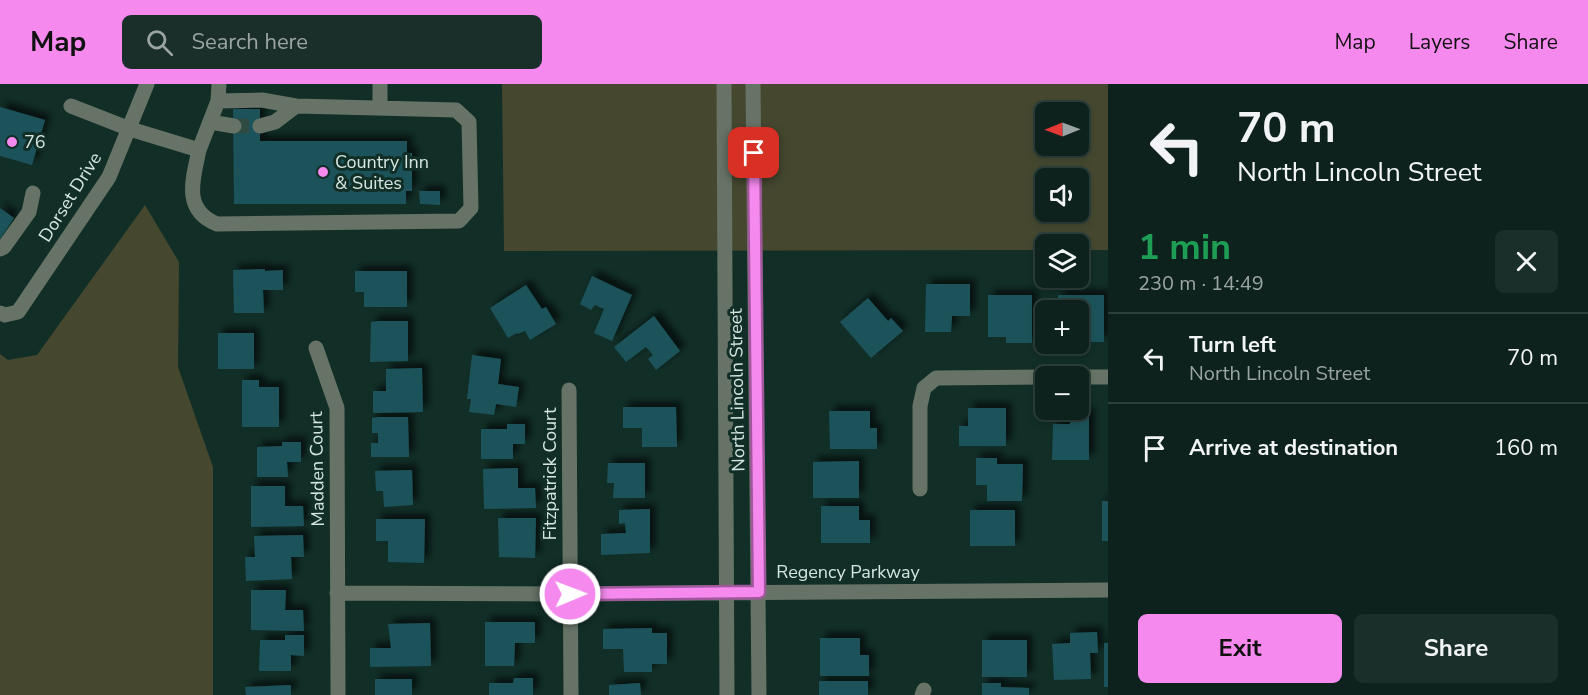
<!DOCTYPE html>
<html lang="en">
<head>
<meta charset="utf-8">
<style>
  :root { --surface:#0d221d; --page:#1b2f2a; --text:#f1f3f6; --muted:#9aa4a4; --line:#2d3f3b; --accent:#f589ee }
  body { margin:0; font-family:"Nunito Sans",sans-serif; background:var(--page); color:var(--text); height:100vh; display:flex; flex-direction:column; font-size:22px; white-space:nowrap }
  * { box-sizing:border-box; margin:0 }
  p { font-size:20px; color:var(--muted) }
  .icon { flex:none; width:33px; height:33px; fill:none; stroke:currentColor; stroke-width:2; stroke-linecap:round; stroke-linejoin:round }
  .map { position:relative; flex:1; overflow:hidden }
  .sheet { display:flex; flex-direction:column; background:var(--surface); width:480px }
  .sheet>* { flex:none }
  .guide { background:#0d221d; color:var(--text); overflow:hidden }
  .needle { width:39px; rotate:269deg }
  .controls { position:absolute; left:1035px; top:18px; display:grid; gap:12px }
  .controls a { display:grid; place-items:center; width:54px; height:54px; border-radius:9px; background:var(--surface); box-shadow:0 3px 9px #0003,0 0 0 2px var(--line); font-size:30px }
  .pin { position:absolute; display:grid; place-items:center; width:51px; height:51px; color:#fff; margin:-26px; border-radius:12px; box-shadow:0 3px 9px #0006 }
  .me { position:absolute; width:66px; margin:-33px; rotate:89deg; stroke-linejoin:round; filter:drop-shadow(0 0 4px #0008) }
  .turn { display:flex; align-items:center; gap:21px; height:126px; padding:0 30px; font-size:27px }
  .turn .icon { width:78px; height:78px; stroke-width:2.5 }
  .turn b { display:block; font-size:42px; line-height:51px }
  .round { display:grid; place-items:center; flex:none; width:63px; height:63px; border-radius:9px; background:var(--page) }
  .summary { display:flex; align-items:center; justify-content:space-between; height:102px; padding:0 30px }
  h1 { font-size:36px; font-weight:700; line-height:45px; color:#1e9e55 }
  .button { display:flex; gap:12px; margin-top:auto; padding:12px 30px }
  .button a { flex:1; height:69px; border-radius:9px; background:var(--accent); color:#111; font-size:24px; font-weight:700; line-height:69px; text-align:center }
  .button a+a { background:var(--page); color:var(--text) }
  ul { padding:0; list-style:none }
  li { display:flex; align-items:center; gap:18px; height:90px; padding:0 30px; border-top:2px solid var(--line) }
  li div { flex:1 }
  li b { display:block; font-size:22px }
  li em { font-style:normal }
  header { display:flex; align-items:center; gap:36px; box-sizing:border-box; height:84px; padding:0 30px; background:var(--accent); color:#111 }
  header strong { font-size:28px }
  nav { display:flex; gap:33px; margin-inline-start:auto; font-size:21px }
  .search { width:420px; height:54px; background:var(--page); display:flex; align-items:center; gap:15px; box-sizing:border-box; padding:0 21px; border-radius:9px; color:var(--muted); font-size:22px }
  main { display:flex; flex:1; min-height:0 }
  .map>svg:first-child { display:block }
</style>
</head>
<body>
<header>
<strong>Map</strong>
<div class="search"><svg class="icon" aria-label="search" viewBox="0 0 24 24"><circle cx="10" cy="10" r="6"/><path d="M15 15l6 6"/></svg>Search here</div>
<nav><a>Map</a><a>Layers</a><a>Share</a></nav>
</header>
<main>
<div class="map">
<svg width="1108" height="611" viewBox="0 0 1108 611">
  <defs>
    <filter id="shadow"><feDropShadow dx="5.5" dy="-5.5" stdDeviation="3" flood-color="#0009"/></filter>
  </defs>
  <rect width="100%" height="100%" fill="#112e27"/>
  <path fill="#45482f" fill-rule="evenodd" d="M 502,0 L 1108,0 L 1108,166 L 1079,166 L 1078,160 L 1046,160 L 1045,166 L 504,167 ZM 1046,28 L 1078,28 L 1078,62 L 1046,62 ZM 1046,94 L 1078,94 L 1078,128 L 1046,128 Z
    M 145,121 L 179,178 L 178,283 L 213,383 L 213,611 L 0,611 L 0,270 L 8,276 L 37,271 Z"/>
  <path fill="#1e535a" filter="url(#shadow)" d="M 0,23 L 45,36 L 32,81 L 0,72 Z
    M 233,25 L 260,25 L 260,57 L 407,57 L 407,69 L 412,69 L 412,107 L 406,107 L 406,120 L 234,120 Z
    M 419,107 L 440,107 L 440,121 L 420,120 Z
    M 0,124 L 14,134 L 0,155 Z
    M 265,185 L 265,187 L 283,186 L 283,206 L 263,206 L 264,229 L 234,229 L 233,186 Z
    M 355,187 L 407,187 L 407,223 L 364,223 L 364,208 L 355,208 Z
    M 592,192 L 632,211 L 612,257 L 594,249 L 604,225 L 595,221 L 591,226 L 580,220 Z
    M 926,200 L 970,200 L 970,232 L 952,232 L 951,248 L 925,248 Z
    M 526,201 L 542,225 L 546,223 L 556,240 L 530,256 L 525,247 L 518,250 L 517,249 L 508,254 L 490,224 Z
    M 988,211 L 1032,211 L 1032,259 L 1006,259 L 1006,253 L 988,253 Z
    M 1058,211 L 1104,211 L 1104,258 L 1078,258 L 1078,226 L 1058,226 Z
    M 868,214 L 888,237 L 891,234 L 903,247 L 871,274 L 840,238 Z
    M 654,232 L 680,267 L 656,286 L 648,275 L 653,271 L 646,263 L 626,278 L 614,263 Z
    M 378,237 L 408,237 L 408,277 L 370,278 L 371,238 Z
    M 218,249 L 254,249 L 254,285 L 218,285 Z
    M 472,271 L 501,275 L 498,300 L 519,303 L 516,323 L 496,320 L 494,331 L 469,328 L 471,315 L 467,315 Z
    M 422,284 L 423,328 L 373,329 L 373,307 L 386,307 L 386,285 Z
    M 242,296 L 259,296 L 259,303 L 279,303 L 279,343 L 242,343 Z
    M 623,323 L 676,323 L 677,363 L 642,363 L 642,344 L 623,344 Z
    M 968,324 L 1006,324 L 1006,362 L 959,362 L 959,342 L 968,342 Z
    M 829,327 L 870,327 L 870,344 L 877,344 L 877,365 L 830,365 Z
    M 1070,329 L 1089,329 L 1089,376 L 1052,376 L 1053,340 L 1070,340 Z
    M 379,333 L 408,333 L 409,373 L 371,373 L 371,359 L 378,359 L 378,349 L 372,349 L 372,334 Z
    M 507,340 L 525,340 L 525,360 L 513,360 L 513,375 L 481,375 L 481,345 L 507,345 Z
    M 282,358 L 301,358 L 301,378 L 287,378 L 288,393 L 257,393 L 257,363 L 282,362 Z
    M 976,374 L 997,374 L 997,380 L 1023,380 L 1022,417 L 987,417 L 987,401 L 976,401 Z
    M 859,377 L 859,414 L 813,414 L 813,378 Z
    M 608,379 L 645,379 L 645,414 L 613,414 L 614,399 L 607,399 Z
    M 518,384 L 518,404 L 535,404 L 536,424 L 484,425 L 483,385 Z
    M 412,386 L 413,421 L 384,423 L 383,407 L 376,407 L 375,387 Z
    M 251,402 L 285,402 L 285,422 L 303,422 L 304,442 L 251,443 Z
    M 1102,417 L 1108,417 L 1108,457 L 1102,457 Z
    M 821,422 L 859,422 L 859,436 L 870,436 L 870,459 L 821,459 Z
    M 650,425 L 650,469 L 601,471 L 601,450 L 626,449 L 625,439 L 619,440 L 619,426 Z
    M 970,426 L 1015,426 L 1015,462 L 970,462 Z
    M 498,434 L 536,434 L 535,474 L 499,473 Z
    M 376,435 L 425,435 L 424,479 L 388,478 L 388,457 L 376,457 Z
    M 303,451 L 304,473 L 291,473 L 292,495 L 246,497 L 245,473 L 255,473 L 254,452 Z
    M 251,506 L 286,506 L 285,526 L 303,526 L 304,547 L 251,546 Z
    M 485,538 L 535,538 L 535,559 L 515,559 L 514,582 L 485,582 Z
    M 430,539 L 431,582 L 370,583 L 370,564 L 391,564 L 388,540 Z
    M 652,544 L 652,549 L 667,549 L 667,580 L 652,580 L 652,588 L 624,588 L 623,565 L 603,565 L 603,545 Z
    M 1097,548 L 1098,569 L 1090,569 L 1091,595 L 1054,596 L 1052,560 L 1070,559 L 1070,549 Z
    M 285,551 L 304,551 L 304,572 L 291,571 L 291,587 L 259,587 L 260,556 L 285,556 Z
    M 820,554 L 860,554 L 860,571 L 869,571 L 869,592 L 820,592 Z
    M 982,556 L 1027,556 L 1027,593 L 982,593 Z
    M 1104,559 L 1108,559 L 1108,603 L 1104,603 Z
    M 514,594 L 533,594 L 533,611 L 489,611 L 489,599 L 513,599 Z
    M 375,595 L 412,595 L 412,611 L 375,611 Z
    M 819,597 L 868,597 L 868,611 L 819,611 Z
    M 640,599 L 641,611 L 609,611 L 609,601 Z
    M 982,599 L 1001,599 L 1001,603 L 1029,604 L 1029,611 L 982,611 Z
    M 291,601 L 291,611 L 246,611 L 245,603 Z"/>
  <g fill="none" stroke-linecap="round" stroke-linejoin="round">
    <path stroke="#2e4a43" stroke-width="15" stroke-dasharray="15 8" stroke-linecap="butt" d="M 234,42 L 260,42"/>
    <path stroke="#677366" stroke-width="15" d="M 724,0 L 727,611
      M 753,0 L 759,611
      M 218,17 L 219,0
      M 71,22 L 130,45 L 199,66 C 193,95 182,126 217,140 L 459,137 L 471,124 L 469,38 L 456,26 L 296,22 L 262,16 L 218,17 L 199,66
      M 380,24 L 380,0
      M 210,38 L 234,42
      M 260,42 L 275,38 L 296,22
      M 0,165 L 4,163 L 29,128 L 33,109
      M 0,229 L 5,231 L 18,228 L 109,93 L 147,0
      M 316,264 L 337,324 L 338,611
      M 1078,293 L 1108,293
      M 569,306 L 571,611
      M 920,405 L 920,322 L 924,304 L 936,294 L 1046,293
      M 337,509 L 570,510 L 1108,506
      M 922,611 L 924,606"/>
  </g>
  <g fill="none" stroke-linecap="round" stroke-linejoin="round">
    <g stroke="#9f599b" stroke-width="15">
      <path id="route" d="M 570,510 L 759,508 L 754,69"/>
    </g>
    <use href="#route" stroke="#f589ee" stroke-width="10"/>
  </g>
  <g fill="#f589ee" stroke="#112e27" stroke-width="2">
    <circle cx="12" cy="58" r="6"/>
    <circle cx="323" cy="88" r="6"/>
  </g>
  <g text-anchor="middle" stroke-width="6" stroke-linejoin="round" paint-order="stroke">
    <g font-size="18" fill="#d5e6e1" stroke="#112e27" text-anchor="start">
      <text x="24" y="64">76</text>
      <text x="335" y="84">Country Inn<tspan x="335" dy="21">&amp; Suites</tspan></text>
    </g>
    <g font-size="18" fill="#d5e6e1" stroke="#112e27">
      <text transform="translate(70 113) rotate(-58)" y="6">Dorset Drive</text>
      <text transform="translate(737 306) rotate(-91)" y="6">North Lincoln Street</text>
      <text transform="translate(317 385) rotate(-91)" y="6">Madden Court</text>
      <text transform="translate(550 390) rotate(-90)" y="6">Fitzpatrick Court</text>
      <text x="848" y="494">Regency Parkway</text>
    </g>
  </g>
</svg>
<div class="controls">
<a><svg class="needle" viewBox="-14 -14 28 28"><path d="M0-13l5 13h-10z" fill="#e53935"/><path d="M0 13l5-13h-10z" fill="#9aa4a4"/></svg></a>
<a><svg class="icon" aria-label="sound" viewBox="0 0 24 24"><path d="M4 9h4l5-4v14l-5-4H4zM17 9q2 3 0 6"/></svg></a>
<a><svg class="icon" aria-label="layers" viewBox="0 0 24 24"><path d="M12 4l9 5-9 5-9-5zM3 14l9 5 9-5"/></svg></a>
<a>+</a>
<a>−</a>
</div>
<div class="pin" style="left:754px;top:69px;background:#d93025"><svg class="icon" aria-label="arrive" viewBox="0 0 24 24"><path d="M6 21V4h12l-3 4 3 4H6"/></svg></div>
<svg class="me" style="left:570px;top:510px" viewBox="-20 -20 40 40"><circle r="17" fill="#f589ee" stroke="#fff" stroke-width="3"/><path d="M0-11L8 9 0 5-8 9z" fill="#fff"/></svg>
</div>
<section class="sheet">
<div class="guide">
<div class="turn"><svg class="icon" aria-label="left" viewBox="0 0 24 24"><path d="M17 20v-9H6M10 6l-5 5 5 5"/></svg><div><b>70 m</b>North Lincoln Street</div></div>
</div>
<div class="summary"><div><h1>1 min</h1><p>230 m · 14:49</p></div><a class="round"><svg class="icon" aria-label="close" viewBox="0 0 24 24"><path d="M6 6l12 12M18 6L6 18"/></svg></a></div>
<ul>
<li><svg class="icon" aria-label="left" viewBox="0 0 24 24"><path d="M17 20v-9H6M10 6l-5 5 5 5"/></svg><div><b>Turn left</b><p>North Lincoln Street</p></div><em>70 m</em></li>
<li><svg class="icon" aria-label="arrive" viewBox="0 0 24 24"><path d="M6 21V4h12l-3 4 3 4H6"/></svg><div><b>Arrive at destination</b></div><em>160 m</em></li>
</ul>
<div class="button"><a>Exit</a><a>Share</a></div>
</section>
</main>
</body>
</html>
